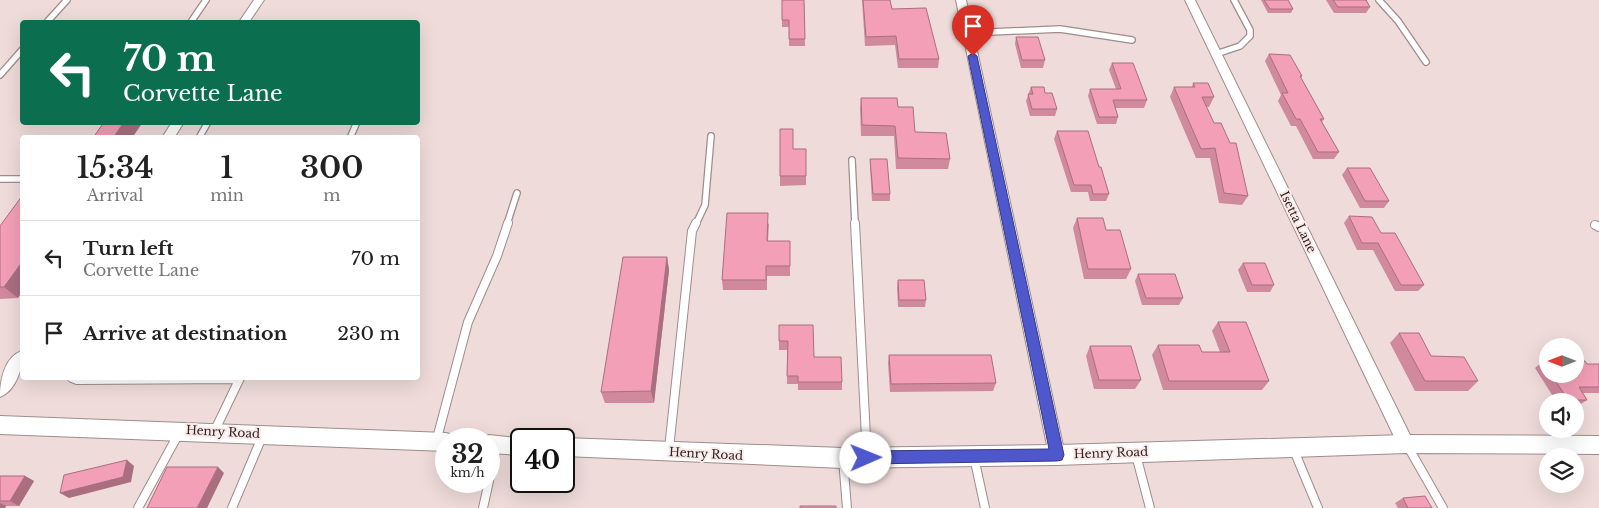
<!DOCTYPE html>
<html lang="en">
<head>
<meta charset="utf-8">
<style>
  :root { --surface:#fff; --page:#f2f2f2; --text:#222; --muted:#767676; --line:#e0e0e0 }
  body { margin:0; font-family:"Libre Baskerville",serif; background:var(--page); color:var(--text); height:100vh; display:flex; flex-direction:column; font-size:19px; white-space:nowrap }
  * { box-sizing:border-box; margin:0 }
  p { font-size:16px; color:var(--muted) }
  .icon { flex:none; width:28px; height:28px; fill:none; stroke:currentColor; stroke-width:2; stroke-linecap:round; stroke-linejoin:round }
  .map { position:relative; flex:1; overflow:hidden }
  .sheet { position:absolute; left:20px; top:135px; width:400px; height:245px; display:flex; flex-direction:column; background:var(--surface); border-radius:5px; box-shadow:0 5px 20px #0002 }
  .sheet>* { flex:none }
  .guide { position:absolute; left:20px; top:20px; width:400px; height:105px; border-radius:5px; box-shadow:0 5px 20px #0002; background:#0b6e4f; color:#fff; overflow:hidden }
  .needle { width:32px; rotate:270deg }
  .controls { position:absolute; left:1539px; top:338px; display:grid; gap:10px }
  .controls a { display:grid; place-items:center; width:45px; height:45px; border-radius:50%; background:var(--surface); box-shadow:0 5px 20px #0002; font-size:25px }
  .speed { position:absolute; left:435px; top:428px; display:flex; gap:10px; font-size:25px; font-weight:700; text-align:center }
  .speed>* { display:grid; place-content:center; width:65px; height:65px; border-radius:50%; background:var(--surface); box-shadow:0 5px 20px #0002; line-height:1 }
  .speed small { font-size:12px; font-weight:400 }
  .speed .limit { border:2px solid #111; border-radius:8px; background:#fff; color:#111 }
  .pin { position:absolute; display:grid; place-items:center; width:42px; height:42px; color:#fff; margin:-51px -21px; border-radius:50% 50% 50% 0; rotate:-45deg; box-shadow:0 0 5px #0007 }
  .pin .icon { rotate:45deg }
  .me { position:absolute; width:55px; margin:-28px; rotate:89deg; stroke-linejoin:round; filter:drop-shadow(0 0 4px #0008) }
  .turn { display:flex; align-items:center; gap:18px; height:105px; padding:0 20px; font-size:22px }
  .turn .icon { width:65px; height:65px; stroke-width:2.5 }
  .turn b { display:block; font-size:35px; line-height:42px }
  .eta { display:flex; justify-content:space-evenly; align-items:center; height:85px; text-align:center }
  .eta b { font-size:30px; font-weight:600; line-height:35px }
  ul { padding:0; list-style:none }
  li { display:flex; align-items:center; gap:15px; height:75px; padding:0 20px; border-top:1px solid var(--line) }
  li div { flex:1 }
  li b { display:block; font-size:19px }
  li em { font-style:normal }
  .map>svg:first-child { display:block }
</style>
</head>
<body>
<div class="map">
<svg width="1599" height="508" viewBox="0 0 1599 508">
  <rect width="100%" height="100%" fill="#eedbda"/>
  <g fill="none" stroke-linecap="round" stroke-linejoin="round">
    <g stroke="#9e8d8c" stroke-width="8">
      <path id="service-far1" d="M 1379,0 L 1398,21 L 1426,62
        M 47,22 L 67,0
        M 191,22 L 206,0
        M 968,33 L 1060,29 L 1132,40
        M 1216,54 L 1240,46 L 1250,36 L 1250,30 L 1234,0
        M 0,75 L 22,50
        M 199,138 L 208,122
        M 350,138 L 357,122
        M 852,160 L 855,224
        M 0,179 L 22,179
        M 507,224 L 517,193
        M 696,224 L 705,205 L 711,136"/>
    </g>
    <g stroke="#9e8d8c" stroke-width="10">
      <path id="service" d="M 855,223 L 867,457
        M 1595,225 L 1599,227
        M 72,378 L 77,380 L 239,379
        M 214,432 L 240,378
        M 436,442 L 468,322 L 497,256 L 508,223
        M 1407,445 L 1443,508
        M 1293,448 L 1318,508
        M 669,449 L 692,231 L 696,223
        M 1136,455 L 1150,508
        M 974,457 L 985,508
        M 843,459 L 847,508
        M 138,508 L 179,433
        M 232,508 L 262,437
        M 483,508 L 497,445"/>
    </g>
    <g stroke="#9e8d8c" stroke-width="2">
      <path id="minor" d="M 254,0 L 264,0 L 249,22 L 239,22 Z
        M 956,0 L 966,0 L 1065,455 L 1063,460 L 1057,463 L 1051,460 L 1049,455 Z
        M 1185,0 L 1195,0 L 1412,439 L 1414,444 L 1412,449 L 1406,451 L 1400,449 Z
        M 172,122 L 184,122 L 174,138 L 162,138 Z
        M 22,351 C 24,366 16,391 0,397 C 0,381 4,357 22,351 Z"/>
    </g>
    <g stroke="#9e8d8c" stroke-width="2">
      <path id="tertiary" d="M 0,416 L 446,433 L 453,435 L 455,439 L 446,439 L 446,451 L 0,434 Z
        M 489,435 L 527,439 L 521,439 L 521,455 L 489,453 L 489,439 L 481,439 Z
        M 1406,435 L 1599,436 L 1599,454 L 1406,453 L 1057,465 L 843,468 L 564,456 L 564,439 L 561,439 L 564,438 L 843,448 L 1057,445 Z"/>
    </g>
    <use href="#service-far1" stroke="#fff" stroke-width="5.5"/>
    <use href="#service" stroke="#fff" stroke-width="8"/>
    <use href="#minor" fill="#fff" fill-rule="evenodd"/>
    <use href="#tertiary" fill="#fff" fill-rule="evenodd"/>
  </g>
  <path fill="#d0899d" d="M 782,0 L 804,0 L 805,46 L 789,46 L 789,27 L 782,27 Z
    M 862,0 L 890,0 L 892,9 L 939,59 L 938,68 L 898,68 L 895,45 L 865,46 Z
    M 1261,0 L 1288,0 L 1293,9 L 1291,13 L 1268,13 Z
    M 1326,0 L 1366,0 L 1370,7 L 1366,13 L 1334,13 Z
    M 1016,37 L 1045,60 L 1043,68 L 1021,68 L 1015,44 Z
    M 1269,54 L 1302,76 L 1301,78 L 1324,119 L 1322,122 L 1339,152 L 1334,159 L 1313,159 L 1296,126 L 1291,126 L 1278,101 L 1281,95 L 1265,61 Z
    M 1112,63 L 1147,100 L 1144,108 L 1115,108 L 1118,117 L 1116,124 L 1097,124 L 1088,96 L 1090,89 L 1116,89 L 1109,70 Z
    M 1193,83 L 1214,97 L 1209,107 L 1206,107 L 1248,196 L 1242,205 L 1219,203 L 1210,158 L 1196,158 L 1170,97 L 1174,87 L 1192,87 Z
    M 1031,87 L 1045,93 L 1057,109 L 1055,116 L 1030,116 L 1026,101 Z
    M 861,98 L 898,107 L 915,132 L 950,159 L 948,169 L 896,169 L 894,136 L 861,136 L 860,108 Z
    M 780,129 L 793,149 L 806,149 L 806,185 L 780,186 Z
    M 1057,131 L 1099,167 L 1109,194 L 1106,201 L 1090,201 L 1088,192 L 1071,192 L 1054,139 Z
    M 870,159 L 890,194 L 890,201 L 872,201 L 870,166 Z
    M 1347,168 L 1389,201 L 1384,208 L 1360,208 L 1342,175 Z
    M 1349,216 L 1381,233 L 1424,285 L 1418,291 L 1395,291 L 1373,250 L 1357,250 L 1344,223 Z
    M 1077,218 L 1106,230 L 1131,269 L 1126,279 L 1084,279 L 1073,228 Z
    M 769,223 L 768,241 L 790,241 L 790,276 L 767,276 L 767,290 L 723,290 L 722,280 Z
    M 0,226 L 18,298 L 0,299 Z
    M 667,257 L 669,270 L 654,403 L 605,403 L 601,392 Z
    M 1243,263 L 1274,285 L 1270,292 L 1247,292 L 1238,270 Z
    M 1138,274 L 1183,298 L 1179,305 L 1142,305 L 1135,281 Z
    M 898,280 L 926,300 L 925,307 L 898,307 L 897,287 Z
    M 1218,322 L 1269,381 L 1262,390 L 1163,390 L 1152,355 L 1158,345 L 1202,352 L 1220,352 L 1212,331 Z
    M 779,325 L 842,382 L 842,390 L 798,390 L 798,384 L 787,384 L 787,350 L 779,350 Z
    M 1399,333 L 1431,356 L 1478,381 L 1468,391 L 1415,391 L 1390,343 Z
    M 1090,346 L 1141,380 L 1135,389 L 1094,389 L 1086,356 Z
    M 889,355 L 996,383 L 993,391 L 890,392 L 888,363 Z
    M 1543,361 L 1548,361 L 1548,374 L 1575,374 L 1587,364 L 1599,364 L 1599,393 L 1583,393 L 1587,400 L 1578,406 L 1575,406 L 1575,401 L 1556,401 L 1535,368 Z
    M 0,476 L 25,476 L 34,481 L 19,506 L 6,506 L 5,508 L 0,508 Z
    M 1403,498 L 1432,508 L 1398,508 L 1395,503 Z"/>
  <path fill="#a96f80" d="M 124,122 L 143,122 L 132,138 L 113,138 Z
    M 667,257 L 669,270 L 654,403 L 651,391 Z
    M 22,262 L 22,292 L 18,298 L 4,287 Z
    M 127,460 L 134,466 L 131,482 L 69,498 L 60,493 Z
    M 218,467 L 224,473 L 207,508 L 197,508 Z
    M 25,476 L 34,481 L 19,506 L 10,501 Z
    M 0,503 L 6,506 L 5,508 L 0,508 Z"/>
  <path fill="#f29fb7" stroke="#a96f80" d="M 782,0 L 804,0 L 805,39 L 789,39 L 789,20 L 782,20 Z
    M 863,0 L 890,0 L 892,9 L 926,8 L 939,59 L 899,59 L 896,36 L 866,37 Z
    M 1264,0 L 1288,0 L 1293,9 L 1270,9 Z
    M 1333,0 L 1366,0 L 1370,7 L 1338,7 Z
    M 1016,37 L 1038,37 L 1045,60 L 1022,60 Z
    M 1269,54 L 1290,55 L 1302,76 L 1300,76 L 1324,119 L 1320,119 L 1339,152 L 1318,152 L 1300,119 L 1296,119 L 1282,93 L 1288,93 Z
    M 1112,63 L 1133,63 L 1147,100 L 1113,100 L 1118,117 L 1099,117 L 1090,89 L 1121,89 Z
    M 1193,83 L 1208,83 L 1214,97 L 1202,97 L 1214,123 L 1221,123 L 1230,143 L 1236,143 L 1248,196 L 1224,193 L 1215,148 L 1201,149 L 1174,87 L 1195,87 Z
    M 1031,87 L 1044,87 L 1045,93 L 1052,93 L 1057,109 L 1032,109 L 1028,94 L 1033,94 Z
    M 861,98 L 897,98 L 898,107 L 913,107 L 915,132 L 946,133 L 950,159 L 898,158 L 895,126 L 862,125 Z
    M 104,122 L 124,122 L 113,138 L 93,138 Z
    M 780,129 L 793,129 L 793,149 L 806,149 L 806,176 L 780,176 Z
    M 1057,131 L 1088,131 L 1099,167 L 1101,167 L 1109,194 L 1093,194 L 1091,185 L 1074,185 Z
    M 870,159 L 887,159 L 890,194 L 873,194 Z
    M 1347,168 L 1370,168 L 1389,201 L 1365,201 Z
    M 22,196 L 22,262 L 4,287 L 0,287 L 0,226 Z
    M 727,213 L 768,213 L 767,241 L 790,241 L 790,266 L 766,266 L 766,280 L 722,280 Z
    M 1349,216 L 1372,217 L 1381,233 L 1395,233 L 1424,285 L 1401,285 L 1378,243 L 1362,243 Z
    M 1077,218 L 1103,218 L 1106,230 L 1120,230 L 1131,269 L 1088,269 Z
    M 623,257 L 667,257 L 651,391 L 601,392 Z
    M 1243,263 L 1265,263 L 1274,285 L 1252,285 Z
    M 1138,274 L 1175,274 L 1183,298 L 1146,298 Z
    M 898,280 L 924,280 L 926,300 L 899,300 Z
    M 1218,322 L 1246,322 L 1269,381 L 1169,381 L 1158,345 L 1199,345 L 1202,352 L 1230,352 Z
    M 779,325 L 813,325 L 814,357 L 841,357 L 842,382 L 798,382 L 798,376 L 787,376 L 788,341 L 779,341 Z
    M 1399,333 L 1419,333 L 1431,356 L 1464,357 L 1478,381 L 1425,381 Z
    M 1090,346 L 1131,346 L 1141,380 L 1099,380 Z
    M 889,355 L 991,355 L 996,383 L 891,384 Z
    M 1543,361 L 1548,361 L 1548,368 Z
    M 1575,361 L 1585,361 L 1587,364 L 1599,364 L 1599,387 L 1579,387 L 1587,400 L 1568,400 L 1551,374 L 1575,374 Z
    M 127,460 L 123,477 L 60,493 L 64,475 Z
    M 167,467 L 218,467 L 197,508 L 147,508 Z
    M 0,476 L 25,476 L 10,501 L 0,501 Z
    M 1425,496 L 1432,508 L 1408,508 L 1403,498 Z
    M 800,506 L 836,506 L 836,508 L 800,508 Z"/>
  <path fill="#4f57cd" stroke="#333985" d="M 973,53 L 977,56 L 1064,455 L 1062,460 L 1057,461 L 866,464 L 862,462 L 860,458 L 862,453 L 866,451 L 1049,449 L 968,56 Z"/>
  <g text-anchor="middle" stroke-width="4" stroke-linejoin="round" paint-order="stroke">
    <g font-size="12" fill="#2a2423" stroke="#fbe9e8">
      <text transform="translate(1298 222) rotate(64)" y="4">Isetta Lane</text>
      <text transform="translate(223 432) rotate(3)" y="4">Henry Road</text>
      <text transform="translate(1111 453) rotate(-2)" y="4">Henry Road</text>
      <text transform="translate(706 454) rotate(3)" y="4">Henry Road</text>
    </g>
  </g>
</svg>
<div class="controls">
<a><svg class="needle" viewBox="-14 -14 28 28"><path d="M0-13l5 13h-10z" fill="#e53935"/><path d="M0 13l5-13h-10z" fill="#767676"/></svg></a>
<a><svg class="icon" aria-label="sound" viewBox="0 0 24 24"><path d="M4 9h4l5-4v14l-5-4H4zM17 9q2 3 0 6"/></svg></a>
<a><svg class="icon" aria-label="layers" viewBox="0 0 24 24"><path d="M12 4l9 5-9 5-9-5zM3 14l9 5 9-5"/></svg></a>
</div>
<div class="speed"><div>32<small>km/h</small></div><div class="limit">40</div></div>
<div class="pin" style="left:973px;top:56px;background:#d93025"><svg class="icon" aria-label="arrive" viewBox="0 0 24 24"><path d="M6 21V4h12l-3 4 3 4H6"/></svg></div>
<svg class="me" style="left:866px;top:458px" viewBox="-20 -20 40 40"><circle r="19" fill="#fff"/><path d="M0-13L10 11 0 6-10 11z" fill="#4f57cd"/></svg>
<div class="guide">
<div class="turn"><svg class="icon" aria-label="left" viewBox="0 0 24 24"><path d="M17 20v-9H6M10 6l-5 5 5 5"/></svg><div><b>70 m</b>Corvette Lane</div></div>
</div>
<section class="sheet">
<div class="eta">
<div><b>15:34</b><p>Arrival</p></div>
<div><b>1</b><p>min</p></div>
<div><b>300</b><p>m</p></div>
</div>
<ul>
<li><svg class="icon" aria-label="left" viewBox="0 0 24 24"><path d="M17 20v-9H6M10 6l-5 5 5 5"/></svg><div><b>Turn left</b><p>Corvette Lane</p></div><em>70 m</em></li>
<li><svg class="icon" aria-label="arrive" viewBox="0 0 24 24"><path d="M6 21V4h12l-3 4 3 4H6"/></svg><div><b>Arrive at destination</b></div><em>230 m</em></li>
</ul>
</section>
</div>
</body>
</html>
